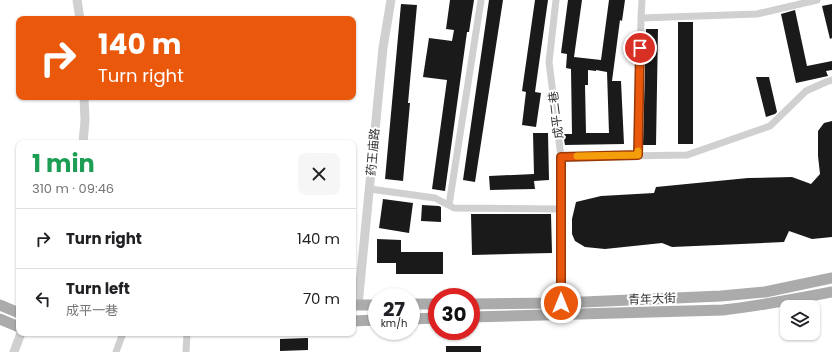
<!DOCTYPE html>
<html lang="en">
<head>
<meta charset="utf-8">
<style>
  :root { --surface:#fff; --page:#f6f6f6; --text:#202124; --muted:#757577; --line:#e0e0e0 }
  body { margin:0; font-family:Poppins,"Noto Sans SC",sans-serif; background:var(--page); color:var(--text); height:100vh; display:flex; flex-direction:column; font-size:15px; white-space:nowrap }
  * { box-sizing:border-box; margin:0 }
  p { font-size:13px; color:var(--muted) }
  .icon { flex:none; width:22px; height:22px; fill:none; stroke:currentColor; stroke-width:2; stroke-linecap:round; stroke-linejoin:round }
  .map { position:relative; flex:1; overflow:hidden }
  .sheet { position:absolute; left:16px; top:140px; width:340px; height:196px; display:flex; flex-direction:column; background:var(--surface); border-radius:8px; box-shadow:0 1px 3px #0004 }
  .sheet>* { flex:none }
  .guide { position:absolute; left:16px; top:16px; width:340px; height:84px; border-radius:8px; box-shadow:0 1px 3px #0004; background:#ea580c; color:#fff; overflow:hidden }
  .tools { position:absolute; left:780px; top:300px; display:grid; gap:8px }
  .tools a { display:grid; place-items:center; width:40px; height:40px; border-radius:8px; background:var(--surface); box-shadow:0 1px 3px #0004; font-size:20px }
  .speed { position:absolute; left:368px; top:288px; display:flex; gap:8px; font-size:20px; font-weight:700; text-align:center }
  .speed>* { display:grid; place-content:center; width:52px; height:52px; border-radius:50%; background:var(--surface); box-shadow:0 1px 3px #0004; line-height:1 }
  .speed small { font-size:10px; font-weight:400 }
  .speed .limit { border:6px solid #d22; background:#fff; color:#111 }
  .pin { position:absolute; display:grid; place-items:center; width:34px; height:34px; color:#fff; margin:-17px; border:2px solid #fff; border-radius:50%; box-shadow:0 1px 4px #0007 }
  .me { position:absolute; width:44px; margin:-22px; rotate:0deg; stroke-linejoin:round; filter:drop-shadow(0 0 3px #0008) }
  .turn { display:flex; align-items:center; gap:14px; height:84px; padding:0 16px; font-size:18px }
  .turn .icon { width:52px; height:52px; stroke-width:2.5 }
  .turn b { display:block; font-size:28px; line-height:34px }
  .round { display:grid; place-items:center; flex:none; width:42px; height:42px; border-radius:8px; background:var(--page) }
  .headline { display:flex; align-items:center; justify-content:space-between; height:68px; padding:0 16px }
  h1 { font-size:24px; font-weight:700; line-height:30px; color:#1e9e55 }
  ul { padding:0; list-style:none }
  li { display:flex; align-items:center; gap:12px; height:60px; padding:0 16px; border-top:1px solid var(--line) }
  li div { flex:1 }
  li b { display:block; font-size:15px }
  li em { font-style:normal }
  .map>svg:first-child { display:block }
</style>
</head>
<body>
<div class="map">
<svg width="832" height="352" viewBox="0 0 832 352">
  <rect width="100%" height="100%" fill="#fff"/>
  <path fill="#1a1a1a" fill-rule="evenodd" d="M 450,0 L 474,0 L 469,32 L 467,32 L 445,191 L 432,189 L 447,80 L 423,77 L 429,38 L 452,41 L 454,30 L 446,29 Z
    M 489,0 L 503,0 L 475,182 L 463,180 Z
    M 535,0 L 548,0 L 535,92 L 541,93 L 536,127 L 522,125 L 526,92 L 522,91 Z
    M 568,0 L 582,0 L 574,57 L 601,60 L 609,0 L 625,0 L 622,21 L 620,20 L 612,81 L 621,81 L 624,144 L 565,145 L 563,134 L 572,134 L 571,69 L 566,68 L 567,54 L 561,53 ZM 588,70 L 596,71 L 596,70 L 607,72 L 609,133 L 586,133 L 585,85 L 588,85 Z
    M 401,4 L 417,5 L 408,103 L 410,103 L 403,181 L 385,179 Z
    M 832,4 L 832,38 L 830,39 L 822,6 Z
    M 795,10 L 807,66 L 832,61 L 832,70 L 826,71 L 828,76 L 796,83 L 781,14 Z
    M 678,22 L 693,22 L 693,144 L 678,144 Z
    M 646,29 L 658,29 L 656,145 L 643,145 Z
    M 756,77 L 769,77 L 777,112 L 775,114 L 766,117 Z
    M 832,121 L 832,237 L 812,239 L 789,231 L 784,242 L 672,247 L 662,243 L 605,249 L 585,247 L 575,241 L 572,234 L 572,219 L 576,202 L 601,196 L 654,193 L 656,187 L 748,178 L 792,177 L 811,184 L 820,174 L 818,156 L 818,131 L 824,123 Z
    M 533,133 L 548,133 L 549,180 L 534,181 L 535,189 L 490,190 L 489,176 L 534,174 Z
    M 383,199 L 413,203 L 409,233 L 379,228 Z
    M 422,205 L 439,206 L 441,207 L 441,222 L 421,221 Z
    M 471,214 L 551,214 L 552,253 L 472,255 Z
    M 377,239 L 401,240 L 401,252 L 443,252 L 443,274 L 396,274 L 396,263 L 377,263 Z
    M 308,338 L 308,350 L 280,351 L 280,339 Z
    M 446,346 L 481,346 L 481,352 L 446,352 Z"/>
  <g fill="none" stroke-linecap="round" stroke-linejoin="round">
    <path stroke="#d0d0d0" stroke-width="7" d="M 556,0 L 549,62 L 561,157 L 561,303
      M 641,18 L 757,14 L 817,0
      M 638,155 L 641,18 L 642,0
      M 561,157 L 687,155 L 770,126 L 806,91 L 826,82 L 832,80
      M 370,189 L 435,198 L 454,208 L 561,209
      M 449,205 L 481,0
      M 116,352 L 123,333
      M 186,352 L 187,333"/>
    <path stroke="#d0d0d0" stroke-width="9" d="M 77,0 L 80,19
      M 83,143 L 85,120 L 84,97
      M 358,305 L 383,48 L 391,0
      M 14,352 L 21,333"/>
    <path stroke="#ababab" stroke-width="11" d="M 411,304 L 437,304
      M 471,304 L 561,303 L 721,296 L 765,292 L 832,278
      M 0,305 L 19,313
      M 353,305 L 377,305
      M 471,317 L 723,310 C 760,306 796,299 832,292
      M 0,319 L 19,327
      M 411,319 L 437,318
      M 353,321 L 377,320"/>
  </g>
  <g fill="none" stroke-linecap="round" stroke-linejoin="round">
    <g stroke="#983908" stroke-width="10">
      <path id="route" d="M 561,303 L 561,157 L 638,155 L 640,48"/>
    </g>
    <use href="#route" stroke="#ea580c" stroke-width="7"/>
    <path stroke="#f59e0b" stroke-width="7" d="M 577,156 L 638,155 L 638,151"/>
  </g>
  <g text-anchor="middle" stroke-width="4" stroke-linejoin="round" paint-order="stroke">
    <g font-size="12" fill="#333" stroke="#fff">
      <text transform="translate(556 115) rotate(-97)" y="4">成平二巷</text>
      <text transform="translate(373 152) rotate(-85)" y="4">药王庙路</text>
      <text transform="translate(652 299) rotate(-2)" y="4">青年大街</text>
    </g>
  </g>
</svg>
<div class="tools">
<a><svg class="icon" aria-label="layers" viewBox="0 0 24 24"><path d="M12 4l9 5-9 5-9-5zM3 14l9 5 9-5"/></svg></a>
</div>
<div class="speed"><div>27<small>km/h</small></div><div class="limit">30</div></div>
<div class="pin" style="left:640px;top:48px;background:#d93025"><svg class="icon" aria-label="arrive" viewBox="0 0 24 24"><path d="M6 21V4h12l-3 4 3 4H6"/></svg></div>
<svg class="me" style="left:561px;top:303px" viewBox="-20 -20 40 40"><circle r="17" fill="#ea580c" stroke="#fff" stroke-width="3"/><path d="M0-11L8 9 0 5-8 9z" fill="#fff"/></svg>
<div class="guide">
<div class="turn"><svg class="icon" aria-label="right" viewBox="0 0 24 24"><path d="M7 20v-9h11M14 6l5 5-5 5"/></svg><div><b>140 m</b>Turn right</div></div>
</div>
<section class="sheet">
<div class="headline"><div><h1>1 min</h1><p>310 m · 09:46</p></div><a class="round"><svg class="icon" aria-label="close" viewBox="0 0 24 24"><path d="M6 6l12 12M18 6L6 18"/></svg></a></div>
<ul>
<li><svg class="icon" aria-label="right" viewBox="0 0 24 24"><path d="M7 20v-9h11M14 6l5 5-5 5"/></svg><div><b>Turn right</b></div><em>140 m</em></li>
<li><svg class="icon" aria-label="left" viewBox="0 0 24 24"><path d="M17 20v-9H6M10 6l-5 5 5 5"/></svg><div><b>Turn left</b><p>成平一巷</p></div><em>70 m</em></li>
</ul>
</section>
</div>
</body>
</html>
